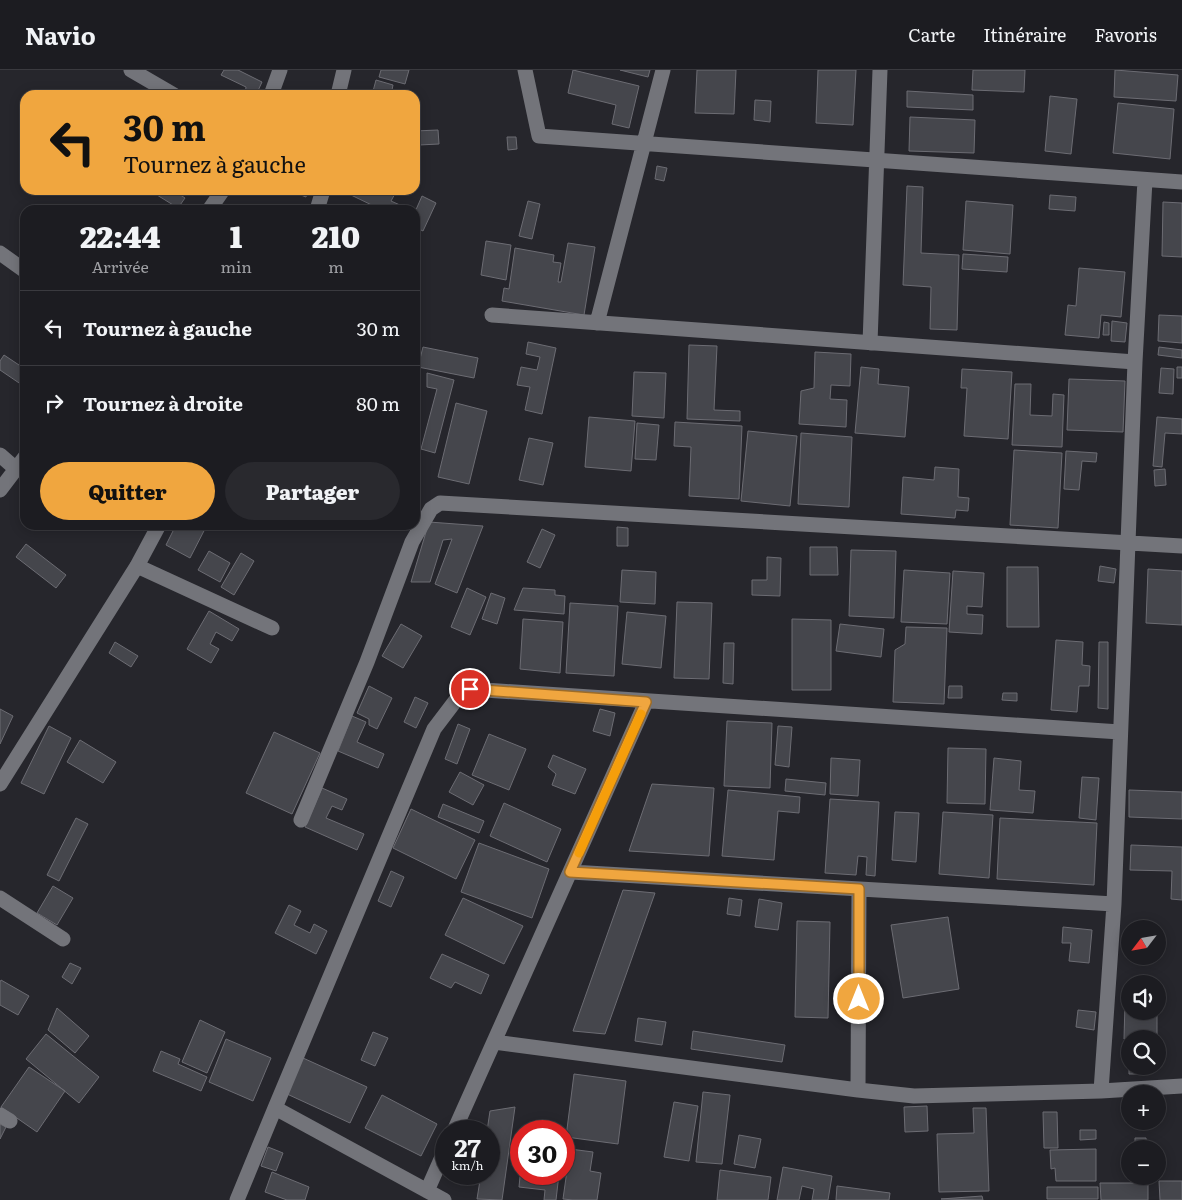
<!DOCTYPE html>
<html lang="fr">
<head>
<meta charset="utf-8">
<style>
  :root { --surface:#1c1c21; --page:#29292e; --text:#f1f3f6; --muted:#a0a1a5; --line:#3a3a3f; --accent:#f0a63f }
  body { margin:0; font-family:Literata,serif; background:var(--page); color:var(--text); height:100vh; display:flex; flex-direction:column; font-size:19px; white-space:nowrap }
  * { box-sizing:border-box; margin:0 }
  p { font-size:16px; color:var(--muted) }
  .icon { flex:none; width:28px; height:28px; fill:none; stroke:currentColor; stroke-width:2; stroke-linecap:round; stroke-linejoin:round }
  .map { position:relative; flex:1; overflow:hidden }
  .sheet { position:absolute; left:20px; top:135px; width:400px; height:325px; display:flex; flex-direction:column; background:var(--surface); border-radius:15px; box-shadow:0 2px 12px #0003,0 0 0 1px var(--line) }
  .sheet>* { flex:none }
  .hud { position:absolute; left:20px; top:20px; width:400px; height:105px; border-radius:15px; box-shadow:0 2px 12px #0003,0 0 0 1px var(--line); background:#f0a63f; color:#111; overflow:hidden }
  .needle { width:32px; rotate:239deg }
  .tools { position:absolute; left:1121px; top:850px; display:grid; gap:10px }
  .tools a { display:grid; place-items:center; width:45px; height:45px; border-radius:50%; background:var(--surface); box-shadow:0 2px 12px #0003,0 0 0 1px var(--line); font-size:25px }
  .speed { position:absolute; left:435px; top:1050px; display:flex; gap:10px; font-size:25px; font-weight:700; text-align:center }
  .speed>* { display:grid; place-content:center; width:65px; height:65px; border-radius:50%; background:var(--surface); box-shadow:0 2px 12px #0003,0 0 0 1px var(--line); line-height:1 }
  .speed small { font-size:12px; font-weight:400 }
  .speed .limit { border:8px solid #d22; background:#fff; color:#111 }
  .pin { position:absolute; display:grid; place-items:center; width:42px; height:42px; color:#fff; margin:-21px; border:2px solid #fff; border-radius:50%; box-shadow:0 1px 5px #0007 }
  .me { position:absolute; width:55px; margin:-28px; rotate:0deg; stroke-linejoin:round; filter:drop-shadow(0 0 4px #0008) }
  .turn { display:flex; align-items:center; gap:18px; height:105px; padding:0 20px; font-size:22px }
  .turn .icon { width:65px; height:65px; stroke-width:2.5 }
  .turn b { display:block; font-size:35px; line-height:42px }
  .eta { display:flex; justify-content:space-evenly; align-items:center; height:85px; text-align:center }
  .eta b { font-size:30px; font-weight:800; line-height:35px }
  .button { display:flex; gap:10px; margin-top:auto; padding:10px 20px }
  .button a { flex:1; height:58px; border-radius:30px; background:var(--accent); color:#111; font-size:20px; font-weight:800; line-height:58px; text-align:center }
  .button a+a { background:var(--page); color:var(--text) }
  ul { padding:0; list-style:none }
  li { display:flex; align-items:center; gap:15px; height:75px; padding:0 20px; border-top:1px solid var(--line) }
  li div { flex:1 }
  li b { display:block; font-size:19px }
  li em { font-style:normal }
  header { display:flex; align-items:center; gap:30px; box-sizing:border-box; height:70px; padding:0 25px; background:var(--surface); border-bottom:1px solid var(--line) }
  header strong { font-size:24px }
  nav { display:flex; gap:28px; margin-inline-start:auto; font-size:18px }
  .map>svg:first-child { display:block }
</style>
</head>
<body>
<header>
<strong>Navio</strong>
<nav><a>Carte</a><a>Itinéraire</a><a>Favoris</a></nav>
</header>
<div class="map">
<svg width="1182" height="1130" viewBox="0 0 1182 1130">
  <rect width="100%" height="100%" fill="#26262c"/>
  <path fill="#45464c" stroke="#6c6c73" d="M 224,0 L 238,0 L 262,12 L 256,25 L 245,25 L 246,17 L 221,5 Z
    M 381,0 L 409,0 L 405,14 L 379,7 Z
    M 573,0 L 639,16 L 629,58 L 612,54 L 616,35 L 568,23 Z
    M 620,0 L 650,0 L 648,7 Z
    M 697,0 L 736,0 L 734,44 L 695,43 Z
    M 818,0 L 856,0 L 853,55 L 816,53 Z
    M 973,0 L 1025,0 L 1024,22 L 972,20 Z
    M 1115,0 L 1178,5 L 1176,31 L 1114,27 Z
    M 376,10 L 393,15 L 391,25 L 372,25 Z
    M 907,21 L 973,25 L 973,40 L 907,37 Z
    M 1050,26 L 1077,29 L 1071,84 L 1045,81 Z
    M 755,30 L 771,31 L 770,52 L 754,50 Z
    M 1118,33 L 1174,39 L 1170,89 L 1113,83 Z
    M 910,47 L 975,50 L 974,83 L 909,81 Z
    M 438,60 L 439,74 L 419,75 L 420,96 L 415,96 L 415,61 Z
    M 507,67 L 516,67 L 517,79 L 508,80 Z
    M 657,96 L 667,98 L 664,111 L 655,109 Z
    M 907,116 L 923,117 L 921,183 L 959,185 L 957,260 L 930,259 L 931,217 L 903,215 Z
    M 160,120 L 173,120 L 185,128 L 178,138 L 157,125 Z
    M 293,120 L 308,120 L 306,127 L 293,122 Z
    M 354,120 L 369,120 L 378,124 L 380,120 L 397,120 L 391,131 L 411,140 L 382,140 L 351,125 Z
    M 1050,125 L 1076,127 L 1075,141 L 1049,139 Z
    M 422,126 L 436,133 L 423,161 L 415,157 L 415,142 Z
    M 528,131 L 540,134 L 532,169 L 519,166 Z
    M 966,131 L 1013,135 L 1010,184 L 963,180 Z
    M 1163,132 L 1182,133 L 1182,187 L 1162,186 Z
    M 486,171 L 511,175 L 506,210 L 481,205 Z
    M 568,173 L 595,177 L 584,245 L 502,231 L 504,218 L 509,219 L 515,178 L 554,185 L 553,192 L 561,193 L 558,212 L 561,212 Z
    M 963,184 L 1008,187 L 1007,202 L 962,199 Z
    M 1079,198 L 1125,202 L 1121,247 L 1101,245 L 1099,268 L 1065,265 L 1068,235 L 1076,236 Z
    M 1159,245 L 1182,246 L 1182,273 L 1158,271 Z
    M 1112,251 L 1127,253 L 1125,272 L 1111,271 Z
    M 1104,252 L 1109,253 L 1109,265 L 1103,265 Z
    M 528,272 L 556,278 L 542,344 L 525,340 L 530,317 L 517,315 L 521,297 L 537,300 L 540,287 L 526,284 Z
    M 689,275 L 717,276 L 714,340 L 740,341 L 740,351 L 687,349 Z
    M 423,277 L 478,288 L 474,308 L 418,297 Z
    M 1159,277 L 1182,280 L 1182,288 L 1158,285 Z
    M 815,282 L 851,284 L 850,316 L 831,315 L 830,329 L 847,330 L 846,357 L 799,354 L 801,321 L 814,318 Z
    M 4,285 L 25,299 L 25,317 L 0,300 L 0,291 Z
    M 861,297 L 879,299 L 878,314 L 909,317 L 905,367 L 855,363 Z
    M 1177,297 L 1182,297 L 1182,308 L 1177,308 Z
    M 1161,298 L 1174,299 L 1173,324 L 1159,323 Z
    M 962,299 L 1012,302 L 1008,369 L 964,366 L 967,318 L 961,318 Z
    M 634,302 L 666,303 L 664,348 L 632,346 Z
    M 427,303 L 454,310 L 435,383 L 421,379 L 437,319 L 427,317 Z
    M 1069,309 L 1125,311 L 1123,362 L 1067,360 Z
    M 1015,314 L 1031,314 L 1030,345 L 1052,346 L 1053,324 L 1064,325 L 1062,377 L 1012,375 Z
    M 456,333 L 487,341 L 469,414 L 438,407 Z
    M 589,347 L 635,351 L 631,401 L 585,397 Z
    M 1157,347 L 1182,349 L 1182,364 L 1165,363 L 1162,397 L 1153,396 Z
    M 675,352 L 742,356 L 739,429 L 689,426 L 691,377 L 674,376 Z
    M 637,353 L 659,355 L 656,390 L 635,389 Z
    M 748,361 L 797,366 L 790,436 L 741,431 Z
    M 801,363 L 852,367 L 849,437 L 798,434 Z
    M 529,368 L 553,373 L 543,415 L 519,410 Z
    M 1014,380 L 1062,383 L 1058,458 L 1010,455 Z
    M 1066,381 L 1097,383 L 1096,392 L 1082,391 L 1079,420 L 1064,419 Z
    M 935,397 L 959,399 L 958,427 L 969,428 L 968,441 L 956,440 L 955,448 L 901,444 L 903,407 L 934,410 Z
    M 1165,399 L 1166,415 L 1155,416 L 1154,400 Z
    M 429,452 L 483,456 L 457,523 L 435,514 L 452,469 L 443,470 L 430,512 L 411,512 Z
    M 176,455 L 207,455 L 190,488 L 166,475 Z
    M 617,457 L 628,458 L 628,476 L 617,476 Z
    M 542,459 L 555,465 L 540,498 L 527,492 Z
    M 26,474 L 66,505 L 56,518 L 16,487 Z
    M 810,477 L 837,477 L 838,505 L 810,505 Z
    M 851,480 L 896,481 L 894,548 L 849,546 Z
    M 209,481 L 230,493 L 220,512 L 198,500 Z
    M 241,483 L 254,491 L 234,525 L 221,517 Z
    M 767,487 L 781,488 L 780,526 L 752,525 L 752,510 L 767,510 Z
    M 1100,496 L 1116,499 L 1114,513 L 1098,511 Z
    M 1007,497 L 1038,497 L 1039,557 L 1007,557 Z
    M 1148,499 L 1182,501 L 1182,555 L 1146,553 Z
    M 622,500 L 656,502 L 655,534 L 620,532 Z
    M 904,500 L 950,503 L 947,554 L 901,552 Z
    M 953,501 L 984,503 L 982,537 L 967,536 L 967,544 L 983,545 L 982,564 L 949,562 Z
    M 467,518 L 486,527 L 470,565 L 451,557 Z
    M 523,518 L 555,520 L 555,525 L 565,526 L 564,544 L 514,540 Z
    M 491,523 L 505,528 L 497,554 L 482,549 Z
    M 677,532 L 712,533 L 709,609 L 674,608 Z
    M 570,533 L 618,536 L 614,606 L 566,603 Z
    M 209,541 L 239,559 L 232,571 L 216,562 L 210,574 L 219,579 L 211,593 L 187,579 Z
    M 627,542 L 666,546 L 661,598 L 622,594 Z
    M 523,549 L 563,552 L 560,603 L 520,599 Z
    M 792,549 L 831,550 L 831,620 L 792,620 Z
    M 401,554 L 422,566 L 403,598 L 382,586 Z
    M 840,554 L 884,559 L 881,587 L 836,581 Z
    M 906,557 L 947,558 L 944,634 L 893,632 L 895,580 L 905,574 Z
    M 1056,570 L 1083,572 L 1082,595 L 1090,596 L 1089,616 L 1079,616 L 1077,642 L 1051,640 Z
    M 115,572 L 138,586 L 131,597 L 109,583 Z
    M 1099,572 L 1108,572 L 1108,639 L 1098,638 Z
    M 724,573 L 734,573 L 733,614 L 723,613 Z
    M 369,616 L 392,628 L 377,659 L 369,655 L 369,649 L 357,643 Z
    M 949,616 L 962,616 L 962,628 L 948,628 Z
    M 1003,623 L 1017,623 L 1017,631 L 1002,630 Z
    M 415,627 L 428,633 L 416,658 L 404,652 Z
    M 0,639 L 13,646 L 0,674 Z
    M 600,639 L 615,643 L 610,666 L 593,661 Z
    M 352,646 L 366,652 L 357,672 L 384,684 L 378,698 L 338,681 Z
    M 727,651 L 772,653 L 770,718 L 724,716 Z
    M 458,654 L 470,659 L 457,694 L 445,689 Z
    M 49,656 L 71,668 L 44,724 L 21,713 Z
    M 778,656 L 792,657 L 789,697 L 775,695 Z
    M 274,662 L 320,683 L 292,744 L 246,723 Z
    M 489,664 L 526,679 L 509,720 L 472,705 Z
    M 80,670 L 116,692 L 103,713 L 67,692 Z
    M 948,678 L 986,679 L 985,734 L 947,733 Z
    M 553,685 L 586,699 L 575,724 L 552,715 L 556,704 L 548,697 Z
    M 831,688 L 860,690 L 858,726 L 830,724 Z
    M 994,688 L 1021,691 L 1019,720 L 1035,721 L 1033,743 L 990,740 Z
    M 460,702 L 484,715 L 473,735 L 449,722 Z
    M 1082,707 L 1099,708 L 1096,750 L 1079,748 Z
    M 786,709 L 826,713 L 825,725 L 785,721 Z
    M 652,714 L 714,718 L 709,786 L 629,781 Z
    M 322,718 L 347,729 L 342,740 L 332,736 L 326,748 L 364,764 L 357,780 L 305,757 Z
    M 728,720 L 800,727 L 799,743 L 778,741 L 774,790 L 722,786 Z
    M 1129,720 L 1182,722 L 1182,749 L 1129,747 Z
    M 830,729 L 879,732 L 875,806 L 866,805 L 867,787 L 858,786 L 856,805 L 825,803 Z
    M 504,733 L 561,759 L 547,792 L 490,766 Z
    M 443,734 L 484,751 L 479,763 L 438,747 Z
    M 411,739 L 475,770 L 456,809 L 393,778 Z
    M 895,742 L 919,743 L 916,792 L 892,790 Z
    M 943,742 L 993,745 L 989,808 L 939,804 Z
    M 76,748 L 88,754 L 59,811 L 47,805 Z
    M 1000,748 L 1097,753 L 1094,815 L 997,809 Z
    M 479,773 L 549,799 L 532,848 L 461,822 Z
    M 1131,775 L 1182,777 L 1182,830 L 1171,829 L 1172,801 L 1130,800 Z
    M 391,801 L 404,807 L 391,837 L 378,831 Z
    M 53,816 L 73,828 L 57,855 L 37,843 Z
    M 623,820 L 655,823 L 605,964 L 573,961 Z
    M 463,828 L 523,856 L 504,894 L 445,865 Z
    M 729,828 L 742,830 L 740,846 L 727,844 Z
    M 759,829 L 782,833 L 778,860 L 755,857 Z
    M 289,835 L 301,841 L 294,855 L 310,863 L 314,854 L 327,861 L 316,884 L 275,863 Z
    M 948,847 L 959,919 L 903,928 L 891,855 Z
    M 797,851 L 830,852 L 828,948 L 795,947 Z
    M 1063,857 L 1092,860 L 1089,893 L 1069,891 L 1071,873 L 1062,873 Z
    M 442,884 L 489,905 L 481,924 L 455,912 L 451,918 L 430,908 Z
    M 70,893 L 81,898 L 72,914 L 62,907 Z
    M 1,910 L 29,926 L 18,945 L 0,935 L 0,912 Z
    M 1125,933 L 1130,933 L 1130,941 L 1157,941 L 1157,969 L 1124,969 Z
    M 57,938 L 89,966 L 75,983 L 48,960 Z
    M 1078,940 L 1096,942 L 1094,960 L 1076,957 Z
    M 638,948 L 666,952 L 662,975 L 635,971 Z
    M 200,950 L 225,962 L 207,1003 L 182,992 Z
    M 693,961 L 785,975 L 782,992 L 691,979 Z
    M 373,962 L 388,968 L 375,996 L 361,990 Z
    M 46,964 L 99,1007 L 79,1033 L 26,989 Z
    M 226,969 L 271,988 L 253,1031 L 209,1012 Z
    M 1129,973 L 1130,996 L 1145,996 L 1145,1004 L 1129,1004 Z
    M 161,981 L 180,989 L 178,994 L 207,1007 L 201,1021 L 153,1001 Z
    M 303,988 L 367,1017 L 350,1053 L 287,1024 Z
    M 29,997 L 65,1021 L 37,1062 L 1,1037 Z
    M 574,1004 L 626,1011 L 618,1074 L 566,1067 Z
    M 703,1022 L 730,1025 L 722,1094 L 696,1092 Z
    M 382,1025 L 437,1054 L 421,1086 L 365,1058 Z
    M 674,1032 L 698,1036 L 689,1091 L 664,1087 Z
    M 927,1036 L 928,1061 L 905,1062 L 904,1037 Z
    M 515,1037 L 502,1130 L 477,1129 L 481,1104 L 489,1104 L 489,1061 L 487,1061 L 490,1041 Z
    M 973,1038 L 986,1038 L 989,1121 L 939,1122 L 937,1064 L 974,1063 Z
    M 1043,1042 L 1057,1042 L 1058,1078 L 1044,1078 Z
    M 0,1054 L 6,1057 L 0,1069 Z
    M 1080,1060 L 1096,1060 L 1096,1069 L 1080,1070 Z
    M 739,1065 L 761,1069 L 755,1098 L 734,1094 Z
    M 1135,1068 L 1146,1068 L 1147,1079 L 1135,1079 Z
    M 268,1077 L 283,1083 L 276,1101 L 261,1096 Z
    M 570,1079 L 593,1082 L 590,1101 L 601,1103 L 597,1130 L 573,1130 L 563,1129 Z
    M 1096,1079 L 1096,1111 L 1056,1111 L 1055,1098 L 1051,1099 L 1050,1080 Z
    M 521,1096 L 521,1104 L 559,1104 L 556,1130 L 544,1130 L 545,1120 L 519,1117 Z
    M 783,1097 L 832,1106 L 828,1130 L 812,1130 L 814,1119 L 802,1116 L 799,1130 L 777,1130 Z
    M 720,1100 L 771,1107 L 768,1130 L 717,1130 Z
    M 272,1102 L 309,1117 L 305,1130 L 287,1130 L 265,1122 Z
    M 1159,1111 L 1182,1111 L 1182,1130 L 1160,1130 Z
    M 1100,1113 L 1148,1113 L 1148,1130 L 1101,1130 Z
    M 837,1116 L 890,1123 L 889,1130 L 836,1130 Z
    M 1047,1117 L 1098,1117 L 1098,1129 L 1047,1129 Z
    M 982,1126 L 983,1130 L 941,1129 Z"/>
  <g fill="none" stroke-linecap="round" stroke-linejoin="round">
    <path stroke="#73747a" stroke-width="15" d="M 131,0 L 174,25
      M 525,0 L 539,66 L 1182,112
      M 271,25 L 280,0
      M 338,25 L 344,0
      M 209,140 L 223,120
      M 317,140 L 323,120
      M 0,183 L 25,201
      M 492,245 L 1135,292
      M 597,253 L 663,0
      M 870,273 L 880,0
      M 0,385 L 16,399
      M 0,420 L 25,387
      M 137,496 L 272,558
      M 0,714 L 137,496 L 159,455
      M 301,750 L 367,592 L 412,472 L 431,439 L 440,433 L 1182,476
      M 571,802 L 1114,834
      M 0,828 L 63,869
      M 494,972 L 858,1020 L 914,1026 L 1101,1021 L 1182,1016
      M 858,1020 L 859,819
      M 1101,1021 L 1114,834 L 1135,292 L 1145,110
      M 275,1038 L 444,1130
      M 0,1045 L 10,1051
      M 454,1061 L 646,632
      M 427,1121 L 446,1078
      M 237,1130 L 275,1038 L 434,659 L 456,630 L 470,619 L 1120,662"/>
  </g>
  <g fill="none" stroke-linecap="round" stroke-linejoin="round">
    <g stroke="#9c6c29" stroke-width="12">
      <path id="route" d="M 470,619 L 646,632 L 570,802 L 859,819 L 859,929"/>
    </g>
    <use href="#route" stroke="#f0a63f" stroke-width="9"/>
    <path stroke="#f59e0b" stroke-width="9" d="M 579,783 L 641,644"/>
  </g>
</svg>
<div class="tools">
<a><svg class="needle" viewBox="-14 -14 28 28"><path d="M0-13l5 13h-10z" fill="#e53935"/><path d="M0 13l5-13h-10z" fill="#a0a1a5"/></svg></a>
<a><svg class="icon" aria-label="sound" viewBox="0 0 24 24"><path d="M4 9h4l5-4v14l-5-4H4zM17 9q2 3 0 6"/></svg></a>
<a><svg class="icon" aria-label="search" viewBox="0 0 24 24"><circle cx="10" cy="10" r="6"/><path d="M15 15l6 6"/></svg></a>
<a>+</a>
<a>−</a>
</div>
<div class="speed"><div>27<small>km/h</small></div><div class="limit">30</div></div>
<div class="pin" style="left:470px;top:619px;background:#d93025"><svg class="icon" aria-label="arrive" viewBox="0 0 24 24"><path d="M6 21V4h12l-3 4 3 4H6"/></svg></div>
<svg class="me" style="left:859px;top:929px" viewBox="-20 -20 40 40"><circle r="17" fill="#f0a63f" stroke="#fff" stroke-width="3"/><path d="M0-11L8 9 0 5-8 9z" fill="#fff"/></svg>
<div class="hud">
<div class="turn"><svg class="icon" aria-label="left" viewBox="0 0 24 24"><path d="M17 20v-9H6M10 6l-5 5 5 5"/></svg><div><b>30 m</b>Tournez à gauche</div></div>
</div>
<section class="sheet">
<div class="eta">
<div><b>22:44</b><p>Arrivée</p></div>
<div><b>1</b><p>min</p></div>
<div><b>210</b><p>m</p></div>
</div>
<ul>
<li><svg class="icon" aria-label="left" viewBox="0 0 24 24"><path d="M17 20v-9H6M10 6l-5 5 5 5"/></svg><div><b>Tournez à gauche</b></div><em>30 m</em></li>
<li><svg class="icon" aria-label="right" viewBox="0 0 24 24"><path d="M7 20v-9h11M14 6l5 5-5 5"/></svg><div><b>Tournez à droite</b></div><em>80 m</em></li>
</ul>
<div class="button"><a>Quitter</a><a>Partager</a></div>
</section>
</div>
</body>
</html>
